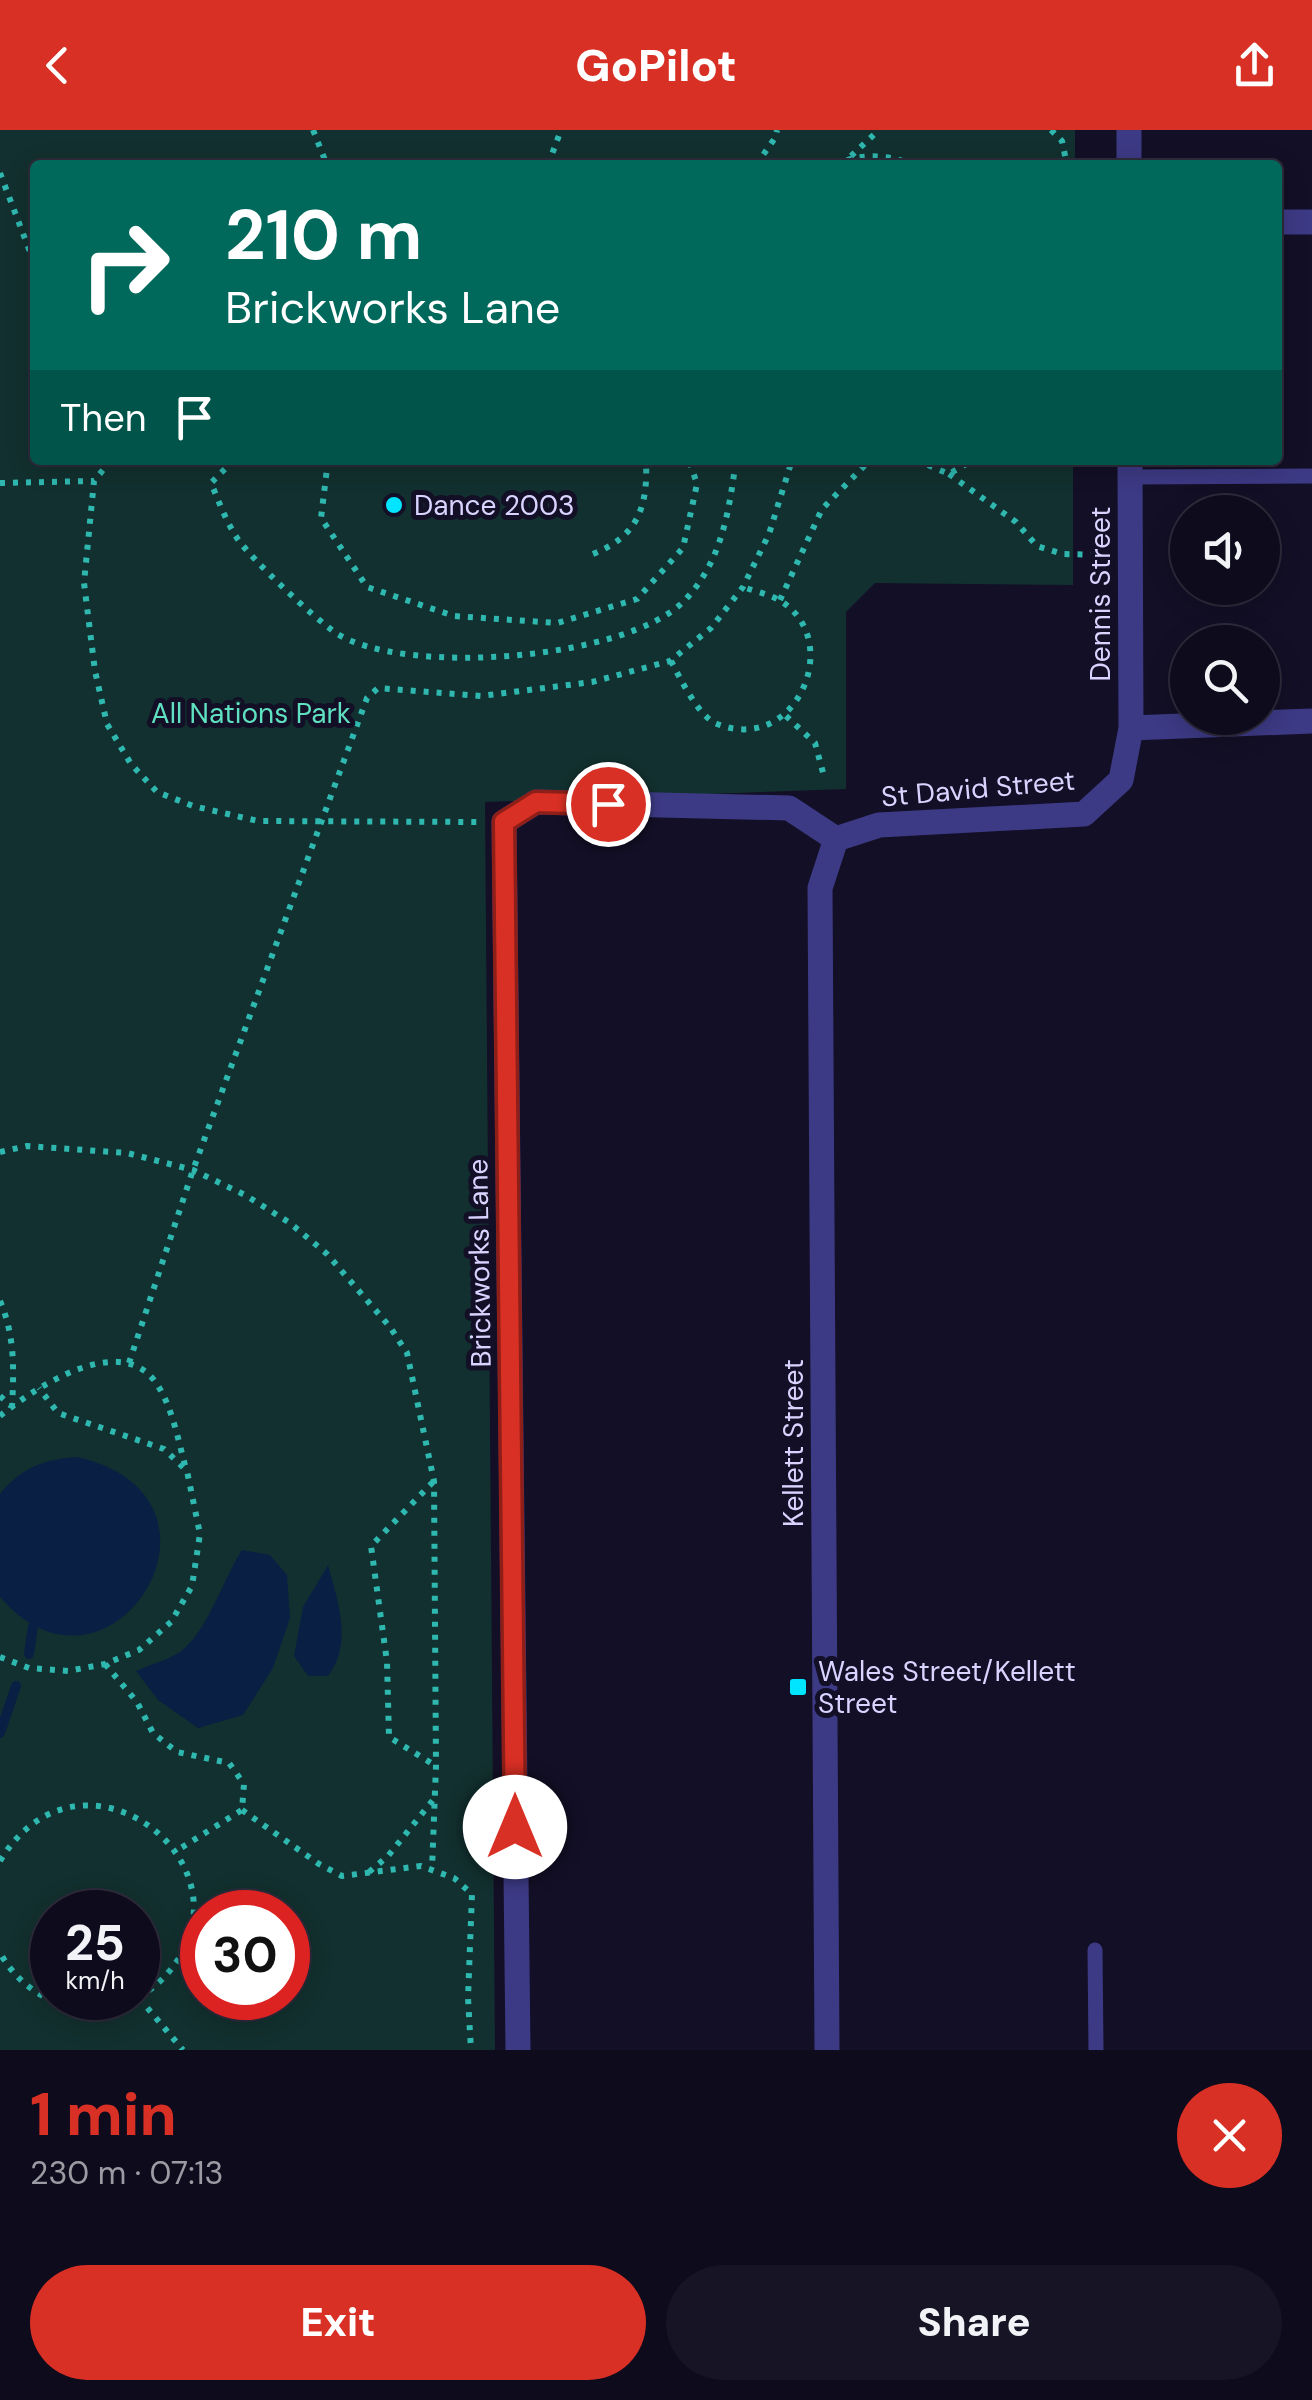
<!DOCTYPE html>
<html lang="en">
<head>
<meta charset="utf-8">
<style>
  :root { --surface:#0e0b1c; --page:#171425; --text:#f1f3f6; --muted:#9b9ba3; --line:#2e2b3b; --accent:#d93025 }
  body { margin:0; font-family:"DM Sans",sans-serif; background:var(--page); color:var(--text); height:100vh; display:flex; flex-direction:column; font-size:38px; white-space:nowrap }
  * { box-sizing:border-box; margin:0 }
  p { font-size:32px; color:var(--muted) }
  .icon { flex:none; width:55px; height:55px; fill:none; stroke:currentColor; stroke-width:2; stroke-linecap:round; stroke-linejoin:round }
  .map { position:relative; height:1920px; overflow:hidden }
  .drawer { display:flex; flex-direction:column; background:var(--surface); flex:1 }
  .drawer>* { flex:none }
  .guide { position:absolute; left:30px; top:30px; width:1252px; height:305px; border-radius:10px; box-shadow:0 5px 25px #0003,0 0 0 2px var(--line); background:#00695c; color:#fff; overflow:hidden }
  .controls { position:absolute; left:1170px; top:365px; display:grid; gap:20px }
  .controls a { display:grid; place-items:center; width:110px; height:110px; border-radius:50%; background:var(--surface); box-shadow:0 5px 25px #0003,0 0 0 2px var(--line); font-size:50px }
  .speed { position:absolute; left:30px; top:1760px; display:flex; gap:20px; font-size:50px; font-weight:700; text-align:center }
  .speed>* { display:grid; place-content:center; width:130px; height:130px; border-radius:50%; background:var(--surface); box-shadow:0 5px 25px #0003,0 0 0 2px var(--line); line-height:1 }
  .speed small { font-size:25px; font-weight:400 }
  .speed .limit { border:15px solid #d22; background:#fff; color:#111 }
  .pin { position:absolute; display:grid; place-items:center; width:85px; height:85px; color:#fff; margin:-42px; border:5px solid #fff; border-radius:50%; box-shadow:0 2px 10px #0007 }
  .me { position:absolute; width:110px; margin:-55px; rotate:0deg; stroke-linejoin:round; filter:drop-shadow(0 0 8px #0008) }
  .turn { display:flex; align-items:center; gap:35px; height:210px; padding:0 30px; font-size:45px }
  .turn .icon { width:130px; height:130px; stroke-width:2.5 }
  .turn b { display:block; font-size:70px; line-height:85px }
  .then { display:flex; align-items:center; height:95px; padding:0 30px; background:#0003; gap:20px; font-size:38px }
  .round { display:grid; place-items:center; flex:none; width:105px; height:105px; border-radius:52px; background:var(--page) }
  .overview { display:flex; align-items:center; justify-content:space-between; height:170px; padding:0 30px }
  h1 { font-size:60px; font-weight:800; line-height:75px; color:var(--accent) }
  .action { display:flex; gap:20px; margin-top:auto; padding:20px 30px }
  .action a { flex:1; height:115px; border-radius:60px; background:var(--accent); color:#fff; font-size:40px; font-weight:800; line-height:115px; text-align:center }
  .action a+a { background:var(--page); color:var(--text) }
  header { display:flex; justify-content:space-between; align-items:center; height:130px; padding:0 30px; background:var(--accent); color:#fff; font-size:45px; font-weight:800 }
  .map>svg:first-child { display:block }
</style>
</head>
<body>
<header><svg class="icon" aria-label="back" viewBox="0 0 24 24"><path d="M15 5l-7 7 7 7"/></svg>GoPilot<svg class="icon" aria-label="share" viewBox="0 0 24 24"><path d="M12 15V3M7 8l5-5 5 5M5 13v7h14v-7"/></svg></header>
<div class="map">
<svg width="1312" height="1920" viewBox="0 0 1312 1920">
  <rect width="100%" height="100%" fill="#130f26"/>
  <path fill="#12302f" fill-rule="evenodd" d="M 0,0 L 1075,0 L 1075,35 L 35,35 L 35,330 L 1073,330 L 1073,455 L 875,453 L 846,482 L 846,659 L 485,672 L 495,1920 L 0,1920 ZM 52,1782 L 138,1782 L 138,1868 L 52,1868 ZM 202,1782 L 288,1782 L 288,1868 L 202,1868 Z"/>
  <path fill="#0a1f44" d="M 77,1327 C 254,1367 110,1595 0,1467 L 0,1364 C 21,1338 44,1329 77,1327 Z
    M 242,1420 L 270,1425 L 287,1445 L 290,1488 L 273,1538 L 243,1585 L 198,1598 L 158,1570 L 136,1541 C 149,1535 168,1530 180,1522 C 208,1501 223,1449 242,1420 Z
    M 328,1435 C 338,1472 353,1513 328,1546 L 308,1546 L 294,1526 L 303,1477 Z"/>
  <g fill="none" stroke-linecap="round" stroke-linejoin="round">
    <path stroke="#0a1f44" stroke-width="10" d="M 29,1524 L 33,1496
      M 0,1603 L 16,1556"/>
    <path stroke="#2fb8b0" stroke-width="6" stroke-dasharray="5 8" stroke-linecap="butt" d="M 313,0 L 327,35
      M 1051,0 L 1062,11 L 1067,35
      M 851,26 L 879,0
      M 548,35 L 561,0
      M 756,35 L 775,8 L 777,0
      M 835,35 C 858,23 889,24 913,35
      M 0,43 L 35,135
      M 111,330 L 94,351 L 84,453 L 95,541 L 107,594 L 131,634 L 157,662 L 193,676 L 258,691 L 479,692
      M 234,330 L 211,353 C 219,372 226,391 237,408 C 252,430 314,488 336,503 C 404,547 628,530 685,470 C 722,431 729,381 736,330
      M 328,330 L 321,388 L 367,457 L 454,486 L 557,493 L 637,469 L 683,418 L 697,354 L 689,330
      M 916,330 L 949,344 L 973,330
      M 949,344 L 1016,392 L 1037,416 L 1063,424 L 1104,425
      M 0,353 L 94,351
      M 593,424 C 638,406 648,377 646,330
      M 780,470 L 822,379 L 870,330
      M 671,531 C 680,548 698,585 715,593 C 795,628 847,510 779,470 C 768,464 754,461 743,457
      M 786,586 L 815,613 L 825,650
      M 0,1022 L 27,1016 L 127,1023 L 193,1040 L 245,1065 L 290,1093 L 327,1124 L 390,1197 L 407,1223 L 434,1351 L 436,1636 L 432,1739
      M 0,1171 C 15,1206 14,1239 12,1277
      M 129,1233 L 193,1040 L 367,568 L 378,558 L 481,566 L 592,552 L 670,531 L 711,498 L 743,457 L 769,404 L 792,330
      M 0,1266 L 11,1276
      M 0,1286 C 33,1259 117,1203 154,1250 C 172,1274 178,1310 186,1339
      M 433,1352 L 371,1416 L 387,1532 L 389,1607 L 436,1636
      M 0,1527 L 29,1538 L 68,1541 L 105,1534 L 139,1520 L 171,1492 L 192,1456 L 200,1404 L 187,1341 L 164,1319 L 58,1283 L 39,1258
      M 105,1534 L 137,1572 L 153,1603 L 177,1622 L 229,1633 L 244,1654 L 242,1680 L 176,1721
      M 242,1680 L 319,1734 L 342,1746 L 421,1736 L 454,1748 L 472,1764 L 468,1868 L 471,1920
      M 0,1731 C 81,1596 262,1736 167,1844 C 149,1865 121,1879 93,1879 C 52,1877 21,1859 0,1823
      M 369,1742 L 388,1726 L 433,1670
      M 139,1868 L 183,1920"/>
    <path stroke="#3d3a85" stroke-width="15" d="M 1130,347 L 1312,346
      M 1095,1820 L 1096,1920"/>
    <path stroke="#3d3a85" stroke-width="25" d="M 1129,0 L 1129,35
      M 1278,92 L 1312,92
      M 1131,598 L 1312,591
      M 836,709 L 879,695 L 1084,684 L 1121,650 L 1131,598 L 1130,330
      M 518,1920 L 504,692 L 536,672 L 789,678 L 836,709
      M 827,1920 L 820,758 L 836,709"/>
  </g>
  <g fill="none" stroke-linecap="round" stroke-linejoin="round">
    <g stroke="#8d1f18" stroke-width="25">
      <path id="route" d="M 515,1697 L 504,692 L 536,672 L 608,674"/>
    </g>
    <use href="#route" stroke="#d93025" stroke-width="18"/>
  </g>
  <g fill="#00e5ff" stroke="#130f26" stroke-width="4">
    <circle cx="394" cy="375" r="10"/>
    <rect x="788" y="1547" width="20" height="20" rx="5"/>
  </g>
  <g text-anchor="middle" stroke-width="10" stroke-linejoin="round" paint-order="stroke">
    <g font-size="28" fill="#d9d4ff" stroke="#130f26" text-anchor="start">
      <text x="414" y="385">Dance 2003</text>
      <text x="818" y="1551">Wales Street/Kellett<tspan x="818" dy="32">Street</tspan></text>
    </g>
    <g font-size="28" fill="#d9d4ff" stroke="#130f26">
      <text transform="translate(1100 464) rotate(-90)" y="10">Dennis Street</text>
      <text transform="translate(978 658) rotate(-5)" y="10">St David Street</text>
      <text transform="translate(479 1133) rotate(-91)" y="10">Brickworks Lane</text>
      <text transform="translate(793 1313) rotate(-90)" y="10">Kellett Street</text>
    </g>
    <g font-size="28" fill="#5fe0c0" stroke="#130f26">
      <text x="251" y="593">All Nations Park</text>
    </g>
  </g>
</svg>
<div class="controls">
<a><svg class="icon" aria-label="sound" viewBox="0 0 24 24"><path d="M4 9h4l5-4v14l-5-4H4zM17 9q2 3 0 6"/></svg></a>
<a><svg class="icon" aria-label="search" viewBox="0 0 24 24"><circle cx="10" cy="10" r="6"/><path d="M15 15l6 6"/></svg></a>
</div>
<div class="speed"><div>25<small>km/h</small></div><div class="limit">30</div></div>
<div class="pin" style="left:608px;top:674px;background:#d93025"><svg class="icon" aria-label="arrive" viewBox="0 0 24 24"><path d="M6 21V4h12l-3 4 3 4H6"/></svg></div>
<svg class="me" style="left:515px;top:1697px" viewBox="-20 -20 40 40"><circle r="19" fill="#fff"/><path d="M0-13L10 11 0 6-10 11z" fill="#d93025"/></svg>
<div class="guide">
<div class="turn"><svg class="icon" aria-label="right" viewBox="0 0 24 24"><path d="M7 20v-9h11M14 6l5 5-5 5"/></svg><div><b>210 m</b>Brickworks Lane</div></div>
<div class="then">Then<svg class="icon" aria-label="arrive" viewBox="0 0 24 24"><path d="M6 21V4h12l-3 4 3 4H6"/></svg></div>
</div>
</div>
<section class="drawer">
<div class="overview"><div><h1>1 min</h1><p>230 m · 07:13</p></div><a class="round" style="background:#d93025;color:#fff"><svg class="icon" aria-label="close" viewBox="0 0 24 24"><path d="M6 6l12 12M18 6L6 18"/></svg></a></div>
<div class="action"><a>Exit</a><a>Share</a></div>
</section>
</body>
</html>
